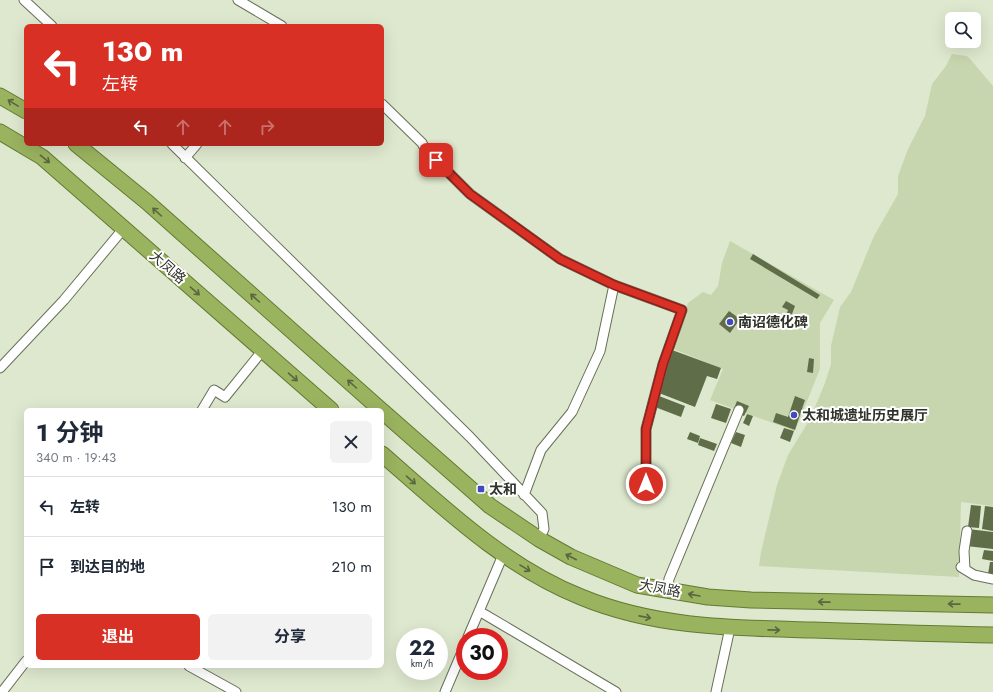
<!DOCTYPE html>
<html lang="zh">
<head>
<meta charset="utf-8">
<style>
  :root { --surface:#fff; --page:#f2f2f3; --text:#1f2937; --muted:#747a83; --line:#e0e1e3; --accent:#d93025 }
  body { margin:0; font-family:Jost,"Noto Sans SC",sans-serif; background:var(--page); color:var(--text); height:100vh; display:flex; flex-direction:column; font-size:15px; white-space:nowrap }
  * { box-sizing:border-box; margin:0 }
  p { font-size:13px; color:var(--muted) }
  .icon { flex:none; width:22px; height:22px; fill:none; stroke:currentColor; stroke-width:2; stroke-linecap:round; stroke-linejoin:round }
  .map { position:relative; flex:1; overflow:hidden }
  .details { position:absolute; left:24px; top:408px; width:360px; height:260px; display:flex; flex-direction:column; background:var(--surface); border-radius:6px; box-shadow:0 4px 16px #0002 }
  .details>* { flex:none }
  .guide { position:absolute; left:24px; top:24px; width:360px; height:122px; border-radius:6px; box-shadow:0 4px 16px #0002; background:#d93025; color:#fff; overflow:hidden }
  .buttons { position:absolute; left:945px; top:12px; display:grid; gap:8px }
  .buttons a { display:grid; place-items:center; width:36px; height:36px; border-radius:6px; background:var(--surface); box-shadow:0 4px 16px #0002; font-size:20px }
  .speed { position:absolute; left:396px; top:628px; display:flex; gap:8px; font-size:20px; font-weight:700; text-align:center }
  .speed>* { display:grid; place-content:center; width:52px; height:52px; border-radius:50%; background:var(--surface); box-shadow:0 4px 16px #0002; line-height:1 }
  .speed small { font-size:10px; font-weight:400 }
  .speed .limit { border:6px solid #d22; background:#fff; color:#111 }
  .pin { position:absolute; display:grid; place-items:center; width:34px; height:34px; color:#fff; margin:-17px; border-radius:8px; box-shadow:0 2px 6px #0006 }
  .me { position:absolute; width:44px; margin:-22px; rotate:0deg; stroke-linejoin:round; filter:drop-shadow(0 0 3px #0008) }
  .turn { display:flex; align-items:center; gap:14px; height:84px; padding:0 12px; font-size:18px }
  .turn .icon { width:52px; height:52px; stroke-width:2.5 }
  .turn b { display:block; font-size:28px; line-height:34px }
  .lanes { display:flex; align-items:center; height:38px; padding:0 12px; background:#0003; justify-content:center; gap:20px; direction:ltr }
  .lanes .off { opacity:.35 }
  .round { display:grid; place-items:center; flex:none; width:42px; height:42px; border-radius:6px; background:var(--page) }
  .summary { display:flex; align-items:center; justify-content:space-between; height:68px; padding:0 12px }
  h1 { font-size:24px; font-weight:700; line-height:30px }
  .cta { display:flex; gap:8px; margin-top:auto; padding:8px 12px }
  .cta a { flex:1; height:46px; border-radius:6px; background:var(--accent); color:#fff; font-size:16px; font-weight:700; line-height:46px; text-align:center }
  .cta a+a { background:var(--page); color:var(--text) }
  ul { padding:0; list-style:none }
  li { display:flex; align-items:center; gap:12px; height:60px; padding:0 12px; border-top:1px solid var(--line) }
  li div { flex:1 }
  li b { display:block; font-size:15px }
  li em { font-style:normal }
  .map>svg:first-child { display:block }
</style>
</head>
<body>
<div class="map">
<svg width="993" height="692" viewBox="0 0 993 692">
  <rect width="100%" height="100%" fill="#dee8ce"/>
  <path fill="#c7d6ae" d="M 952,54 L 967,56 L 971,60 L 993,86 L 993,506 L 961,502 L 959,577 L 759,566 L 761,552 L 777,485 L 788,455 L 810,419 L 825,383 L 831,364 L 831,346 L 840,307 L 851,292 L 874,236 L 898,194 L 898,176 L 908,149 L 925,116 L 932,84 L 946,66 Z
    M 730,241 L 834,300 L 820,323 L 820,369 L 795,431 L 710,400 L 723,369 L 671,348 L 688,303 L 703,292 L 711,295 L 718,286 L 722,263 Z"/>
  <path fill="#606d49" d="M 753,254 L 820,295 L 817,299 L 750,259 Z
    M 786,301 L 795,306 L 789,322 L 784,321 L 788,310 L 782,307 Z
    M 729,311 L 740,319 L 730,333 L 719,324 Z
    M 672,350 L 721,368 L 717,379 L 707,376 L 695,407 L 659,393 Z
    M 809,358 L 814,359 L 813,373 L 807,372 Z
    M 659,396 L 685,406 L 681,417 L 655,407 Z
    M 795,396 L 805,400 L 795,430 L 773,422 L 776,413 L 788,417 Z
    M 737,401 L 749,406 L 744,416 L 733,411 Z
    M 716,404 L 731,409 L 726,423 L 711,418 Z
    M 747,414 L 753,416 L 749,426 L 743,423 Z
    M 784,428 L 794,431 L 790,442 L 780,438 Z
    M 690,432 L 700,436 L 698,443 L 687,439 Z
    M 736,432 L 745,435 L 741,447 L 731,443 Z
    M 700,438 L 717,444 L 714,451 L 698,445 Z
    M 971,505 L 981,506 L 979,528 L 968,527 Z
    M 985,506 L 993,507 L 993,531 L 982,529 Z
    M 968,529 L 993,532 L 993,549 L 966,546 Z
    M 984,550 L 993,551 L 993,561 L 982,559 Z
    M 990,562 L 993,562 L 993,574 L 988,574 Z"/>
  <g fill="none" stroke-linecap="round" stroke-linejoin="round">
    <g stroke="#677058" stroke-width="11">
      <path id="minor" d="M 24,0 L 52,26
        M 238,0 L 282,26
        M 382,104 L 422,143 L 425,149 L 470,194 L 560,259 L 614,285 L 682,310 L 663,364 L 646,429 L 646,497
        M 172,144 L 470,437 L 542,513 L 544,529 L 539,539
        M 185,158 L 197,144
        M 0,368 L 64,300 L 124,228
        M 202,410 L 214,390 L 225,397 L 263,350
        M 524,495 L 541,450 L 572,412 L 600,351 L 614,285
        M 961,567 L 974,575 L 993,579
        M 965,569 L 964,551 L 967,531
        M 667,590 L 669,579 L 739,410
        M 479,611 L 616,692
        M 468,637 L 503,555
        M 189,666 L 236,692
        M 2,692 L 26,661
        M 445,692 L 465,645
        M 716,692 L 730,628"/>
    </g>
    <g stroke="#647a32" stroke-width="17">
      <path id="trunk" d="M 0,96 L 26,111
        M 0,132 L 42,157 L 331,410
        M 76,144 L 147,202 L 381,410
        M 382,411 L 490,506 L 539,539 L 571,557 L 637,585 L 708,597 L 751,600 L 993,605
        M 382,454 C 444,508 504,566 581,597 C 656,628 733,628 813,630 C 873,632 933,634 993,635"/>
    </g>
    <use href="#minor" stroke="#fff" stroke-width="9"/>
    <use href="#trunk" stroke="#9ab35f" stroke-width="15"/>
  </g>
  <defs><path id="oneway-shaft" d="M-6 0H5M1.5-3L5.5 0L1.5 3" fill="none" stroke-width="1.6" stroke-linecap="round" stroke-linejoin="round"/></defs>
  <g stroke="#5a663f">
    <use href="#oneway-shaft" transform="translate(13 103) rotate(-149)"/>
    <use href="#oneway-shaft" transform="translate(45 159) rotate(39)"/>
    <use href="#oneway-shaft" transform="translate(157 212) rotate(-138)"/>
    <use href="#oneway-shaft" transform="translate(195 291) rotate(41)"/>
    <use href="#oneway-shaft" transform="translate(255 298) rotate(-138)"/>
    <use href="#oneway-shaft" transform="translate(293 377) rotate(41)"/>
    <use href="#oneway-shaft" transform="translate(352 384) rotate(-138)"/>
    <use href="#oneway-shaft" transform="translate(411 480) rotate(41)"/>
    <use href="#oneway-shaft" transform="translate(571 557) rotate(-153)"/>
    <use href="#oneway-shaft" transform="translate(525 568) rotate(31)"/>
    <use href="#oneway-shaft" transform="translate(694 595) rotate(-170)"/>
    <use href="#oneway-shaft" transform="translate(824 602) rotate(-179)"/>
    <use href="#oneway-shaft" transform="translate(954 604) rotate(-179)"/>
    <use href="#oneway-shaft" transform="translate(645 617) rotate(11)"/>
    <use href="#oneway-shaft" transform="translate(774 630) rotate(1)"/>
  </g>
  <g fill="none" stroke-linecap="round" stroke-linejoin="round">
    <g stroke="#8d1f18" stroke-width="10">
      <path id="route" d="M 436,160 L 470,194 L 560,259 L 614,285 L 682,310 L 663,364 L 646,429 L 646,484"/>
    </g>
    <use href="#route" stroke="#d93025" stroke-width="7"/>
  </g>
  <g fill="#424abf" stroke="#fff" stroke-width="1.5">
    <circle cx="730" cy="322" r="4"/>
    <circle cx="794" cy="415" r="4"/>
    <rect x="477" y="485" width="8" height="8" rx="2"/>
  </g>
  <g text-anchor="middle" stroke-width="4" stroke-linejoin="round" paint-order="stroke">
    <g font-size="14" fill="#2f3329" stroke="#fff">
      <text transform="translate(168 267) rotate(41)" y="5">大凤路</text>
      <text transform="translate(660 588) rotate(11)" y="5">大凤路</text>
    </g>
    <g font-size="14" font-weight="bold" fill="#2f3329" stroke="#fff" text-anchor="start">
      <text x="738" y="327">南诏德化碑</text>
      <text x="802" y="420">太和城遗址历史展厅</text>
      <text x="489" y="494">太和</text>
    </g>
  </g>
</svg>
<div class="buttons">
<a><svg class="icon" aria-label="search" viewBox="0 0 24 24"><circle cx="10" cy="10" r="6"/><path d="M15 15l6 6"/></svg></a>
</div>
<div class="speed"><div>22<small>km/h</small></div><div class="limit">30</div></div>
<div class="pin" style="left:436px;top:160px;background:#d93025"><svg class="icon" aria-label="arrive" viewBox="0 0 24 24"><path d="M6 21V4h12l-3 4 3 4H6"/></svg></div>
<svg class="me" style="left:646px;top:484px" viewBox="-20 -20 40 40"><circle r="17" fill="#d93025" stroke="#fff" stroke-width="3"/><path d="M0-11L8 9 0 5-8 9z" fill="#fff"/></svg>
<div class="guide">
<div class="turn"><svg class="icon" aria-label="left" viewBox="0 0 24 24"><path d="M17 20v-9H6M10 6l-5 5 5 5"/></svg><div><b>130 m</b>左转</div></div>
<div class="lanes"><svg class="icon" aria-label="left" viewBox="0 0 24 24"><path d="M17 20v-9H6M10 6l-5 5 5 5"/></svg><svg class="icon off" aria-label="ahead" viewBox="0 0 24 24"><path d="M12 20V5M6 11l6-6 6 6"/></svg><svg class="icon off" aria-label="ahead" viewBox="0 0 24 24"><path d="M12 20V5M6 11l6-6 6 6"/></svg><svg class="icon off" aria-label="right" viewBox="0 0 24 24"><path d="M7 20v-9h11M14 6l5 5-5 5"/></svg></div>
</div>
<section class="details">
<div class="summary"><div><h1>1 分钟</h1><p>340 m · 19:43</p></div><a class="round"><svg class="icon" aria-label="close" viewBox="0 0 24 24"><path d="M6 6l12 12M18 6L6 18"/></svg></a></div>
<ul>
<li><svg class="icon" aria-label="left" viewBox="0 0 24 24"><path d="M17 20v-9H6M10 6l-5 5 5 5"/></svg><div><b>左转</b></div><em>130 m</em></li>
<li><svg class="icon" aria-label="arrive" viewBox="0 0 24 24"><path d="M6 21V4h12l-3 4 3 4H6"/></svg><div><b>到达目的地</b></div><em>210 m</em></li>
</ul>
<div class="cta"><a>退出</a><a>分享</a></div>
</section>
</div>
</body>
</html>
